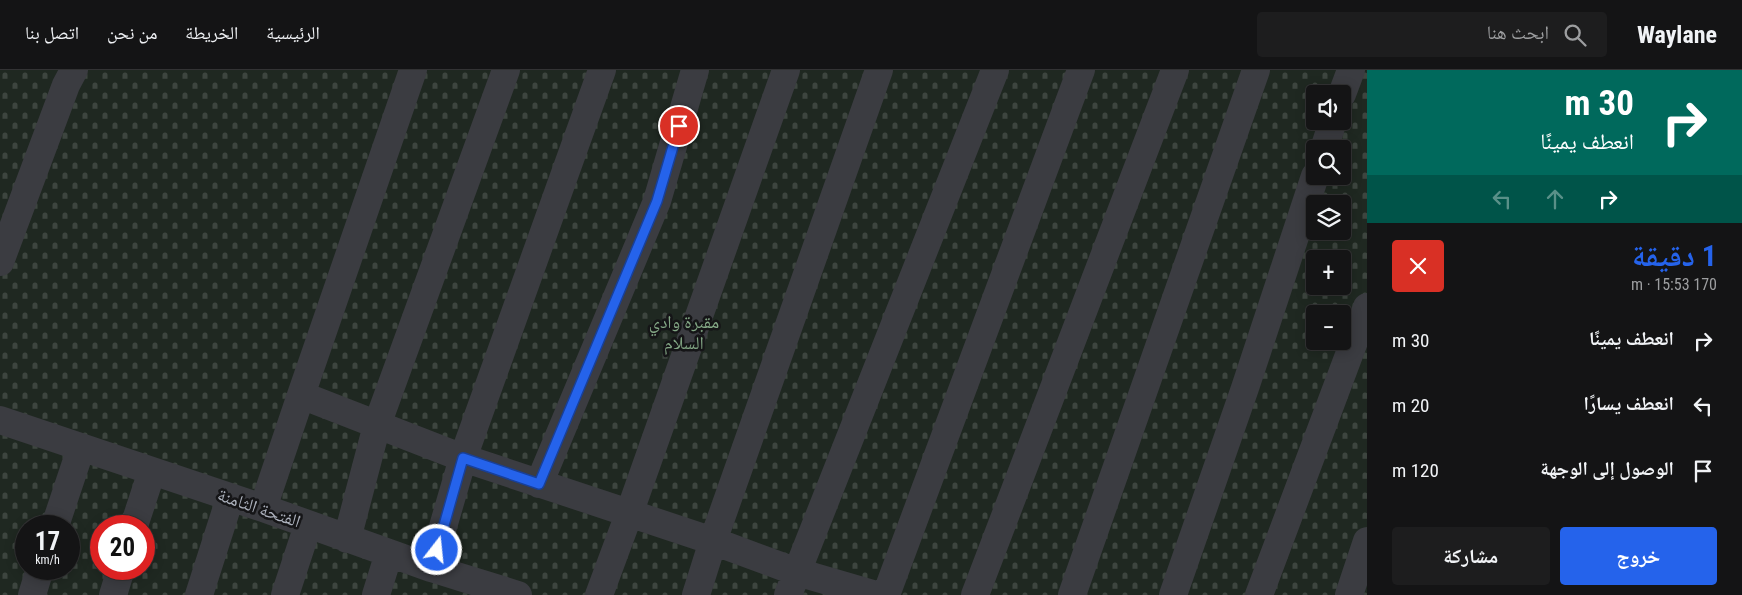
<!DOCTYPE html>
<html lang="ar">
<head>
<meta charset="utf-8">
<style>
  :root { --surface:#141415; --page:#1d1d1e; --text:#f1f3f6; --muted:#9d9ea0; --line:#333334; --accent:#2563eb }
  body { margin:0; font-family:"Roboto Condensed","Noto Naskh Arabic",sans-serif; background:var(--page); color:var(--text); direction:rtl; height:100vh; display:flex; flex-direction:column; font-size:19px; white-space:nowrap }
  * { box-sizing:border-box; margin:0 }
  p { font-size:16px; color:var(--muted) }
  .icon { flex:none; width:28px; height:28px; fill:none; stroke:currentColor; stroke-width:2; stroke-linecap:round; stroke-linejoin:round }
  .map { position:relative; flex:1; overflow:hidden; direction:ltr }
  .sheet { display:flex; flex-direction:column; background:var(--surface); width:375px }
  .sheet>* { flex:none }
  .guide { background:#00695c; color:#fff; overflow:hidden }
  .tools { position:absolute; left:1306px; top:15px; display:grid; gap:10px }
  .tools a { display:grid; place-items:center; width:45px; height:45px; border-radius:5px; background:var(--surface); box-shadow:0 2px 12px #0003,0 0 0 1px var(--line); font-size:25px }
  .speed { position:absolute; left:15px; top:445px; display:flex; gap:10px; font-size:25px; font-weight:700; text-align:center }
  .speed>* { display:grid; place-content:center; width:65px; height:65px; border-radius:50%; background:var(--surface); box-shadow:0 2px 12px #0003,0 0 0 1px var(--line); line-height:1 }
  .speed small { font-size:12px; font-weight:400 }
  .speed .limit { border:8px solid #d22; background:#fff; color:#111 }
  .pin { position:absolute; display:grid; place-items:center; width:42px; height:42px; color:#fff; margin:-21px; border:2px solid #fff; border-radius:50%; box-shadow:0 1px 5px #0007 }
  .me { position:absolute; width:55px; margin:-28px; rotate:16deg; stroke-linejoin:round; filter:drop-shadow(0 0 4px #0008) }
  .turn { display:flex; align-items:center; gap:18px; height:105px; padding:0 25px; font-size:22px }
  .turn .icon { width:65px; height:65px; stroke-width:2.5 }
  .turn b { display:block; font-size:35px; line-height:42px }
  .lanes { display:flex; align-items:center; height:48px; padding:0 25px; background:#0003; justify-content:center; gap:25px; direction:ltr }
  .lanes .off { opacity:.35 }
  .round { display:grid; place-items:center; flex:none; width:52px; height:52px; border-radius:5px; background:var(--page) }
  .headline { display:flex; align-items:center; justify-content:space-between; height:85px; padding:0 25px }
  h1 { font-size:30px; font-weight:700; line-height:38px; color:var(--accent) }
  .primary-button { display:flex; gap:10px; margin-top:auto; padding:10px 25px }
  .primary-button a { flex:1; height:58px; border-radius:5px; background:var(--accent); color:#fff; font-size:20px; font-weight:700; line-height:58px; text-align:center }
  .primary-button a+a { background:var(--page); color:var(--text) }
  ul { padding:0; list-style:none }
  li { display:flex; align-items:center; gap:15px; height:65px; padding:0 25px }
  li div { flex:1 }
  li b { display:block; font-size:19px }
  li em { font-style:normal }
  header { display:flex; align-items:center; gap:30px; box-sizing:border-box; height:70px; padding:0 25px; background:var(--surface); border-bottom:1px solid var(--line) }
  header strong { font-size:24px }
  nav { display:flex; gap:28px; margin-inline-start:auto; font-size:18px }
  .search { width:350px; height:45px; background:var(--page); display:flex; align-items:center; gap:12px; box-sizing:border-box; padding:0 18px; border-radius:5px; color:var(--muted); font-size:19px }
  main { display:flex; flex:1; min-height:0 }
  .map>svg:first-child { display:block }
</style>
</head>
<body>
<header>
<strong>Waylane</strong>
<div class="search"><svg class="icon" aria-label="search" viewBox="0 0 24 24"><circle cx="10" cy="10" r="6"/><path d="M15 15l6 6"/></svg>ابحث هنا</div>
<nav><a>الرئيسية</a><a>الخريطة</a><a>من نحن</a><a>اتصل بنا</a></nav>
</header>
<main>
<section class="sheet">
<div class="guide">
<div class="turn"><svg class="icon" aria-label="right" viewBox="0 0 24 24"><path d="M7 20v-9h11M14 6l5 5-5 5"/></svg><div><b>30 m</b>انعطف يمينًا</div></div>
<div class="lanes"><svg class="icon off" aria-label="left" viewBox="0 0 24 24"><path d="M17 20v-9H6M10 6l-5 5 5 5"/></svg><svg class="icon off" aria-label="ahead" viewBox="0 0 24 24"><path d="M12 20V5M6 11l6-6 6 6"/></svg><svg class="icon" aria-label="right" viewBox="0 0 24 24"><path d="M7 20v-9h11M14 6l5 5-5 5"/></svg></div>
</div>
<div class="headline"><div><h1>1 دقيقة</h1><p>170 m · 15:53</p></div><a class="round" style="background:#d93025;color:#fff"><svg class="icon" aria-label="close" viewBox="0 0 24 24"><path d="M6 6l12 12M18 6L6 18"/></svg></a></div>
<ul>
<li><svg class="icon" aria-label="right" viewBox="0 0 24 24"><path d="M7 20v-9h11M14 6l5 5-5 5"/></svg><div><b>انعطف يمينًا</b></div><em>30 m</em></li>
<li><svg class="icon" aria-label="left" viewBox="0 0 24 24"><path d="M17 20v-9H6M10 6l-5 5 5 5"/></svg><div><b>انعطف يسارًا</b></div><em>20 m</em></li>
<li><svg class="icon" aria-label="arrive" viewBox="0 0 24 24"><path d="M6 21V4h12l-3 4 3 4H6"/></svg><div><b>الوصول إلى الوجهة</b></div><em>120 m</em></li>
</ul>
<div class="primary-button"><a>خروج</a><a>مشاركة</a></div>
</section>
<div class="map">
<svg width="1367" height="525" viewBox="0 0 1367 525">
  <defs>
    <pattern id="cemetery-stones" width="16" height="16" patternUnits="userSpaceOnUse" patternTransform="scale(1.25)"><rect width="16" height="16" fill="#1f2821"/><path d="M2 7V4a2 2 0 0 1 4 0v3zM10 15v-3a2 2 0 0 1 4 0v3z" fill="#3d453f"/></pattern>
  </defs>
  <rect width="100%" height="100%" fill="#1a1a1c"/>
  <path fill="url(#cemetery-stones)" fill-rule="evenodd" d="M 0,0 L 1367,0 L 1367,525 L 0,525 ZM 1315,24 L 1342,24 L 1342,51 L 1315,51 ZM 1315,79 L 1342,79 L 1342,106 L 1315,106 ZM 1315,134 L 1342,134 L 1342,161 L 1315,161 ZM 1315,189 L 1342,189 L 1342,216 L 1315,216 ZM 1315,244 L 1342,244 L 1342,271 L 1315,271 ZM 26,456 L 69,456 L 69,499 L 26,499 ZM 101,456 L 144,456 L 144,499 L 101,499 Z"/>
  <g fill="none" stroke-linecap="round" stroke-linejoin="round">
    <path stroke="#3b3c41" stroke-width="28" d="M 413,0 L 301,325 L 463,388 L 713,471 L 797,502 L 876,525
      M 1342,24 L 1351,0
      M 1324,79 L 1333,51
      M 0,192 L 66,15 L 74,0
      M 0,350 L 263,438 L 431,498 L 518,525
      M 539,414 L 657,131 L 695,0
      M 263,438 L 301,325
      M 55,456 L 81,378
      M 134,456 L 152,401
      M 347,469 L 377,355 L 506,0
      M 431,498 L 463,388 L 602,0
      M 32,525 L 40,499
      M 113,525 L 121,499
      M 199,525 L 230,428
      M 285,525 L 308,455
      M 376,525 L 389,483
      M 599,525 L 629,444 L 786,0
      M 696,525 L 713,471 L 879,0
      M 788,525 L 995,0
      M 886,525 L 1081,0
      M 975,525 L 1175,0
      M 1072,525 L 1256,0
      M 1173,525 L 1245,318 L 1315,106
      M 1259,525 L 1367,237
      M 1349,525 L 1367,471"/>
  </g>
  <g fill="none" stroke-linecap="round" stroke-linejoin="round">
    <g stroke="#184099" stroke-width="12">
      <path id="route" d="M 437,480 L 463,388 L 539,414 L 657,131 L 679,56"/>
    </g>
    <use href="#route" stroke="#2563eb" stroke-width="9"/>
  </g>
  <g text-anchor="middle" stroke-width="5" stroke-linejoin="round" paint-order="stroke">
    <g font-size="18" fill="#83a785" stroke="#151517">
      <text x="684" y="258">مقبرة وادي<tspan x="684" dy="21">السلام</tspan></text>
    </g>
    <g font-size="18" fill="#acb1bc" stroke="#151517">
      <text transform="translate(259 438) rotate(19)" y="6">الفتحة الثامنة</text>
    </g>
  </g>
</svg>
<div class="tools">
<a><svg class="icon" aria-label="sound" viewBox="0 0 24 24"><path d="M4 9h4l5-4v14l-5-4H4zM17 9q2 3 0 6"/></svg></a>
<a><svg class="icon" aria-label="search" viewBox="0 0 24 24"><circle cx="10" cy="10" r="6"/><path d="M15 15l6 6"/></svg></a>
<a><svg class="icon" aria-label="layers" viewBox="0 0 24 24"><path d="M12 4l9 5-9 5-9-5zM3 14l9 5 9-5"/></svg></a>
<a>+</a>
<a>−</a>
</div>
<div class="speed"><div>17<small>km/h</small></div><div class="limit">20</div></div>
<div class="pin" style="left:679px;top:56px;background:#d93025"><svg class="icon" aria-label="arrive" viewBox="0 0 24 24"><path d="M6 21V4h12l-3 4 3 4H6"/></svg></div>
<svg class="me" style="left:437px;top:480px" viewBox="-20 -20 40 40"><circle r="17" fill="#2563eb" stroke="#fff" stroke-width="3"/><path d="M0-11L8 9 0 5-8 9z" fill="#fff"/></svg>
</div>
</main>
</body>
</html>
